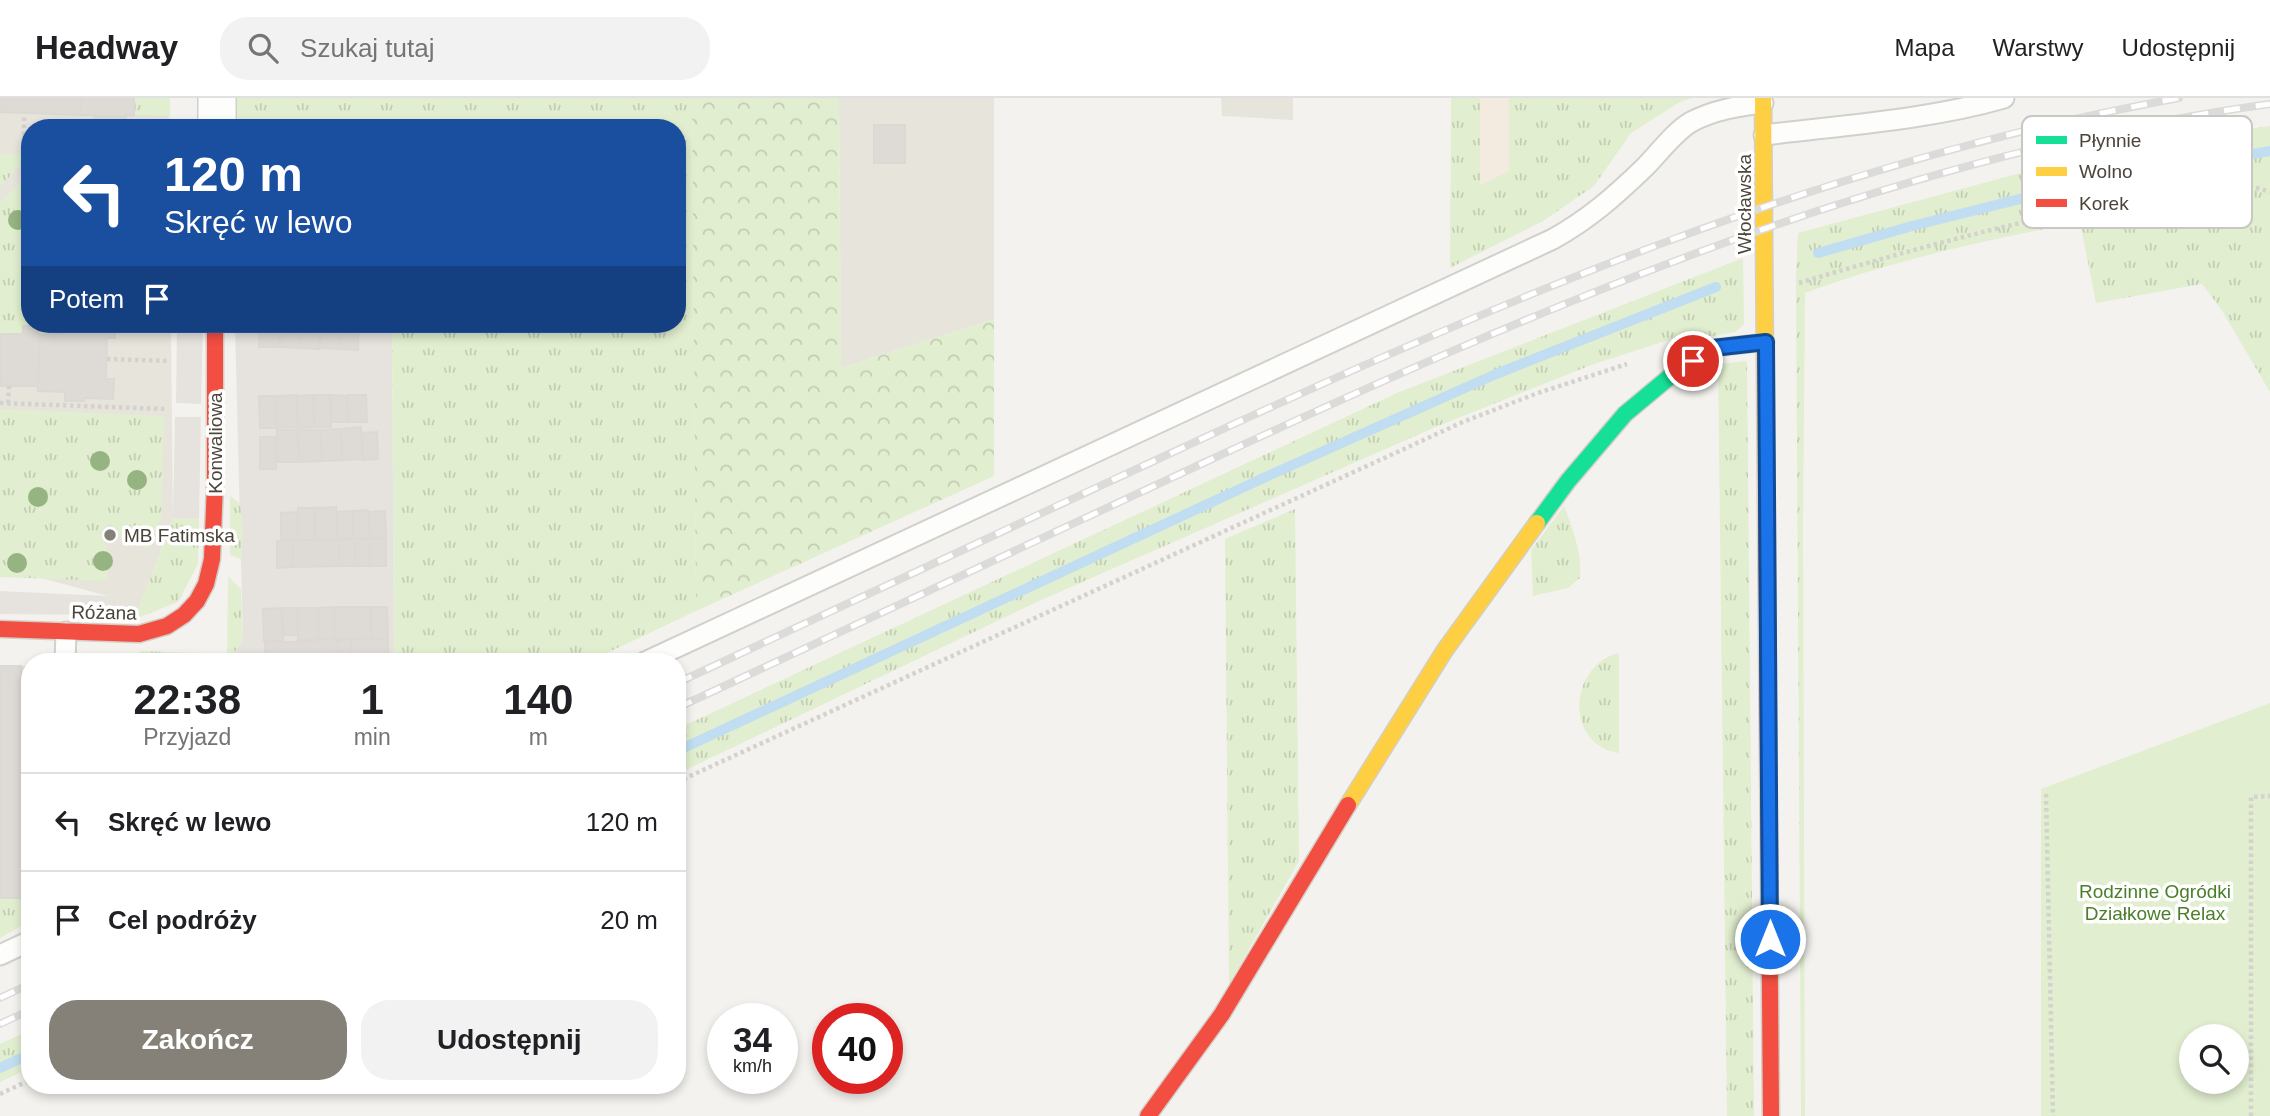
<!DOCTYPE html>
<html lang="pl">
<head>
<meta charset="utf-8">
<style>
  :root { --surface:#fff; --page:#f2f2f2; --text:#202124; --muted:#757577; --line:#e0e0e0; --accent:#868178 }
  body { margin:0; font-family:Arial,sans-serif; background:var(--page); color:var(--text); height:100vh; display:flex; flex-direction:column; font-size:26px; white-space:nowrap }
  * { box-sizing:border-box; margin:0 }
  p { font-size:23px; color:var(--muted) }
  .icon { flex:none; width:38px; height:38px; fill:none; stroke:currentColor; stroke-width:2; stroke-linecap:round; stroke-linejoin:round }
  .map { position:relative; flex:1; overflow:hidden }
  .panel { position:absolute; left:21px; top:555px; width:665px; height:441px; display:flex; flex-direction:column; background:var(--surface); border-radius:28px; box-shadow:0 4px 10px #0003 }
  .panel>* { flex:none }
  .banner { position:absolute; left:21px; top:21px; width:665px; height:214px; border-radius:28px; box-shadow:0 4px 10px #0003; background:#1a4fa0; color:#fff; overflow:hidden }
  .fabs { position:absolute; left:2179px; top:926px; display:grid; gap:14px }
  .fabs a { display:grid; place-items:center; width:70px; height:70px; border-radius:50%; background:var(--surface); box-shadow:0 4px 10px #0003; font-size:35px }
  .speed { position:absolute; left:707px; top:905px; display:flex; gap:14px; font-size:35px; font-weight:700; text-align:center }
  .speed>* { display:grid; place-content:center; width:91px; height:91px; border-radius:50%; background:var(--surface); box-shadow:0 4px 10px #0003; line-height:1 }
  .speed small { font-size:18px; font-weight:400 }
  .speed .limit { border:10px solid #d22; background:#fff; color:#111 }
  .pin { position:absolute; display:grid; place-items:center; width:60px; height:60px; color:#fff; margin:-30px; border:4px solid #fff; border-radius:50%; box-shadow:0 2px 7px #0007 }
  .me { position:absolute; width:77px; margin:-38px; rotate:0deg; stroke-linejoin:round; filter:drop-shadow(0 0 5px #0008) }
  .turn { display:flex; align-items:center; gap:24px; height:147px; padding:0 28px; font-size:32px }
  .turn .icon { width:91px; height:91px; stroke-width:2.5 }
  .turn b { display:block; font-size:49px; line-height:60px }
  .then { display:flex; align-items:center; height:66px; padding:0 28px; background:#0003; gap:14px; font-size:26px }
  .eta { display:flex; justify-content:space-evenly; align-items:center; height:119px; text-align:center }
  .eta b { font-size:42px; font-weight:700; line-height:49px }
  .cta { display:flex; gap:14px; margin-top:auto; padding:14px 28px }
  .cta a { flex:1; height:80px; border-radius:28px; background:var(--accent); color:#fff; font-size:28px; font-weight:700; line-height:80px; text-align:center }
  .cta a+a { background:var(--page); color:var(--text) }
  ul { padding:0; list-style:none }
  li { display:flex; align-items:center; gap:21px; height:98px; padding:0 28px; border-top:2px solid var(--line) }
  li div { flex:1 }
  li b { display:block; font-size:26px }
  li em { font-style:normal }
  header { display:flex; align-items:center; gap:42px; box-sizing:border-box; height:98px; padding:0 35px; background:var(--surface); border-bottom:2px solid var(--line) }
  header strong { font-size:33px }
  nav { display:flex; gap:38px; margin-inline-start:auto; font-size:24px }
  .search { width:490px; height:63px; background:var(--page); display:flex; align-items:center; gap:18px; box-sizing:border-box; padding:0 24px; border-radius:28px; color:var(--muted); font-size:26px }
  .map>svg:first-child { display:block }
</style>
</head>
<body>
<header>
<strong>Headway</strong>
<div class="search"><svg class="icon" aria-label="search" viewBox="0 0 24 24"><circle cx="10" cy="10" r="6"/><path d="M15 15l6 6"/></svg>Szukaj tutaj</div>
<nav><a>Mapa</a><a>Warstwy</a><a>Udostępnij</a></nav>
</header>
<div class="map">
<svg width="2270" height="1018" viewBox="0 0 2270 1018">
  <defs>
    <pattern id="grass-tufts" width="24" height="20" patternUnits="userSpaceOnUse" patternTransform="scale(1.75)"><rect width="24" height="20" fill="#e1eecf"/><path d="M3 7l-1-3M5 7V3M7 7l1-3M15 17l-1-3M17 17v-4M19 17l1-3" fill="none" stroke="#c3cdb2"/></pattern>
    <pattern id="forest-crowns" width="20" height="18" patternUnits="userSpaceOnUse" patternTransform="scale(1.75)"><rect width="20" height="18" fill="#e1eecf"/><path d="M2 6a3 3 0 1 1 6 0M12 15a3 3 0 1 1 6 0" fill="none" stroke="#c3cdb2"/></pattern>
  </defs>
  <rect width="100%" height="100%" fill="#f4f2ee"/>
  <path fill="#e7e4dc" d="M 0,0 L 169,0 L 169,30 L 30,30 L 30,226 L 171,226 L 173,420 L 135,521 L 107,517 L 108,498 L 0,469 Z
    M 839,0 L 994,0 L 994,221 L 841,270 Z
    M 1221,0 L 1293,0 L 1293,22 L 1222,18 Z"/>
  <path fill="#f3ebdf" d="M 1480,0 L 1588,0 L 1592,35 L 1479,87 Z"/>
  <path fill="#e6e2de" d="M 235,226 L 392,226 L 394,563 L 198,564 L 230,560 L 243,542 Z
    M 0,568 L 30,568 L 30,824 L 25,826 L 24,800 L 0,800 Z"/>
  <path fill="url(#grass-tufts)" d="M 134,0 L 170,0 L 170,18 L 134,17 Z
    M 236,0 L 692,0 L 696,513 L 590,563 L 394,563 L 392,226 L 677,226 L 677,30 L 236,30 Z
    M 1451,0 L 1480,0 L 1480,87 L 1509,73 L 1509,0 L 1692,0 L 1680,4 L 1631,35 L 1594,88 L 1543,123 L 1450,170 Z
    M 2270,28 L 2270,294 L 2221,211 L 2202,186 L 2096,205 L 2080,124 C 1987,142 1894,162 1805,195 L 1803,427 L 1805,1018 L 1801,1018 L 1796,178 L 1798,135 L 2024,74 L 2202,38 Z
    M 0,56 L 30,56 L 0,89 Z
    M 30,73 L 30,226 L 67,226 L 67,235 L 53,235 L 53,237 L 0,236 L 0,105 Z
    M 1743,160 L 1744,226 L 1735,234 L 1714,238 L 1681,238 L 1594,266 L 1438,328 L 1039,503 L 677,676 L 677,631 L 1397,295 Z
    M 1747,263 L 1754,1018 L 1727,1018 L 1718,266 Z
    M 0,311 L 164,318 L 161,421 L 148,450 L 123,442 L 111,425 L 99,435 L 107,448 L 108,483 L 0,479 Z
    M 230,398 L 239,405 C 245,424 243,442 241,461 L 230,457 Z
    M 1564,408 C 1573,432 1582,454 1580,480 L 1568,490 L 1533,498 L 1531,452 Z
    M 1295,411 L 1299,763 L 1229,886 L 1225,441 Z
    M 173,420 L 199,420 L 198,466 L 178,504 L 135,521 Z
    M 228,478 L 241,491 L 243,542 L 230,560 L 198,564 L 150,563 L 142,562 L 139,555 L 140,553 L 227,556 Z
    M 1619,555 L 1619,655 C 1614,654 1608,653 1603,650 C 1564,628 1576,565 1619,555 Z
    M 0,800 L 24,800 L 25,826 L 0,840 Z
    M 30,932 L 30,970 L 0,984 L 0,946 Z"/>
  <path fill="url(#forest-crowns)" d="M 692,0 L 839,0 L 841,270 L 994,221 L 994,378 L 696,513 Z"/>
  <path fill="#e1eecf" fill-rule="evenodd" d="M 2270,605 L 2270,1018 L 2041,1018 L 2041,691 ZM 2191,938 L 2236,938 L 2236,984 L 2191,984 Z"/>
  <path fill="#e6e3df" d="M 177,226 L 203,226 L 201,306 L 176,305 Z
    M 175,319 L 201,319 L 199,420 L 173,420 Z
    M 0,493 L 108,498 L 107,517 L 0,516 Z"/>
  <g fill="none" stroke-linecap="round" stroke-linejoin="round">
    <path stroke="#c0ddf1" stroke-width="10" d="M 1818,155 L 1912,128 L 2064,90 L 2270,53
      M 677,653 L 1270,377 L 1496,276 L 1716,189
      M 0,970 L 30,956"/>
  </g>
  <path fill="#dedbd6" stroke="#dcd9d4" stroke-width="2" d="M 0,0 L 81,0 L 80,17 L 0,14 Z
    M 81,0 L 134,0 L 134,17 L 126,17 L 126,30 L 94,30 L 94,17 L 80,17 Z
    M 874,27 L 905,27 L 905,65 L 874,65 Z
    M 67,226 L 115,226 L 115,240 L 107,240 L 106,281 L 114,281 L 113,301 L 84,300 L 84,303 L 65,303 L 65,294 L 38,293 L 40,237 L 67,235 Z
    M 260,226 L 280,226 L 279,249 L 259,249 Z
    M 280,226 L 301,226 L 300,250 L 280,249 Z
    M 302,226 L 321,226 L 319,251 L 301,250 Z
    M 322,226 L 340,226 L 339,251 L 321,250 Z
    M 341,226 L 359,226 L 358,252 L 339,251 Z
    M 23,228 L 40,229 L 38,288 L 1,288 L 0,236 L 23,236 Z
    M 296,297 L 298,329 L 277,330 L 276,298 Z
    M 313,297 L 314,329 L 299,330 L 297,298 Z
    M 314,297 L 330,297 L 331,329 L 315,329 Z
    M 331,297 L 347,298 L 347,324 L 331,324 Z
    M 347,297 L 366,297 L 367,324 L 348,324 Z
    M 259,298 L 276,298 L 276,330 L 260,330 Z
    M 361,329 L 363,361 L 342,362 L 341,331 Z
    M 341,331 L 342,362 L 322,363 L 320,332 Z
    M 277,332 L 298,332 L 299,364 L 277,364 Z
    M 298,332 L 320,332 L 322,363 L 299,364 Z
    M 377,334 L 378,361 L 363,362 L 362,335 Z
    M 260,339 L 276,339 L 276,371 L 260,371 Z
    M 336,409 L 337,441 L 315,441 L 315,410 Z
    M 298,410 L 314,410 L 314,442 L 298,442 Z
    M 368,412 L 370,440 L 354,441 L 353,413 Z
    M 352,413 L 353,440 L 338,440 L 337,414 Z
    M 385,413 L 386,440 L 370,440 L 369,414 Z
    M 297,414 L 298,441 L 281,441 L 281,415 Z
    M 355,441 L 370,441 L 370,468 L 355,468 Z
    M 355,441 L 355,468 L 339,468 L 339,442 Z
    M 370,441 L 386,441 L 386,468 L 370,468 Z
    M 293,442 L 339,442 L 339,468 L 293,469 Z
    M 293,442 L 293,469 L 277,470 L 277,443 Z
    M 334,509 L 370,509 L 371,540 L 335,541 Z
    M 334,509 L 335,541 L 319,541 L 318,510 Z
    M 371,509 L 387,509 L 388,541 L 372,541 Z
    M 282,510 L 283,542 L 264,543 L 263,511 Z
    M 282,510 L 297,510 L 298,537 L 283,537 Z
    M 298,510 L 318,510 L 319,541 L 298,542 Z
    M 388,541 L 388,564 L 352,564 L 351,542 Z
    M 351,542 L 352,564 L 337,564 L 336,543 Z
    M 336,543 L 337,564 L 265,564 L 265,544 Z
    M 0,568 L 21,568 L 24,800 L 0,800 Z"/>
  <g fill="none" stroke-linecap="round" stroke-linejoin="round">
    <g stroke="#d2d0cb" stroke-width="23">
      <path id="lane" d="M 1764,37 C 1844,27 1927,22 2004,0
        M 65,564 L 66,534
        M 645,564 L 1553,141 C 1589,121 1615,98 1645,69 C 1659,55 1674,34 1691,24 C 1714,12 1738,8 1763,5
        M 0,857 L 30,843"/>
    </g>
    <g stroke="#d2d0cb" stroke-width="40">
      <path id="street" d="M 217,30 L 217,0"/>
    </g>
    <g stroke="#d3cfc5" stroke-width="19">
      <path id="fast" d="M 1537,425 L 1568,383 L 1625,316 L 1673,276 L 1713,250 L 1766,244"/>
    </g>
    <g stroke="#d3cfc5" stroke-width="19">
      <path id="slow" d="M 1763,0 L 1766,404
        M 1348,707 L 1445,552 L 1537,425"/>
    </g>
    <g stroke="#d3cfc5" stroke-width="19">
      <path id="jam" d="M 1766,404 L 1771,1018
        M 0,531 L 139,536 L 167,528 L 184,517 L 197,503 L 206,486 L 212,461 L 215,386 L 215,226
        M 1148,1018 L 1222,916 L 1348,707"/>
    </g>
    <path stroke="#d3d2cc" stroke-width="4.5" stroke-dasharray="3.5 3.5" stroke-linecap="butt" d="M 126,24 L 174,23
      M 64,30 L 70,23 L 94,23
      M 24,51 L 24,16
      M 1799,185 C 1909,152 2017,123 2129,102 C 2173,94 2226,77 2270,94
      M 107,261 L 169,263
      M 0,305 L 167,311
      M 8,305 L 9,288
      M 677,684 L 1465,323 L 1538,295 L 1627,266
      M 2046,696 L 2053,1018
      M 0,996 L 30,982
      M 2251,1018 L 2251,699 L 2270,698"/>
    <use href="#lane" stroke="#fdfdfc" stroke-width="19"/>
    <use href="#street" stroke="#fdfdfc" stroke-width="37"/>
    <use href="#fast" stroke="#16e098" stroke-width="16"/>
    <use href="#slow" stroke="#ffcf43" stroke-width="16"/>
    <use href="#jam" stroke="#f24e42" stroke-width="16"/>
    <g stroke="#dbdbda" stroke-width="8">
      <path id="rail" d="M 677,585 C 837,511 996,436 1156,362 C 1487,208 1817,65 2179,0
        M 677,610 C 851,529 1025,448 1199,367 C 1544,207 1890,58 2270,6
        M 0,900 L 30,886
        M 0,926 L 30,912"/>
    </g>
    <use href="#rail" stroke="#fff" stroke-width="5" stroke-dasharray="16" stroke-linecap="butt"/>
  </g>
  <g fill="#96b382">
    <circle cx="18" cy="122" r="10"/>
    <circle cx="100" cy="363" r="10"/>
    <circle cx="137" cy="382" r="10"/>
    <circle cx="38" cy="399" r="10"/>
    <circle cx="103" cy="463" r="10"/>
    <circle cx="17" cy="465" r="10"/>
  </g>
  <g fill="none" stroke-linecap="round" stroke-linejoin="round">
    <g stroke="#114b97" stroke-width="18">
      <path id="route" d="M 1693,263 L 1713,250 L 1766,244 L 1770,841"/>
    </g>
    <use href="#route" stroke="#1a73e8" stroke-width="12"/>
  </g>
  <circle fill="#868178" stroke="#fff" stroke-width="2.5" cx="110" cy="437" r="7"/>
  <g text-anchor="middle" stroke-width="7" stroke-linejoin="round" paint-order="stroke">
    <g font-size="19" fill="#4b4439" stroke="#fff">
      <text transform="translate(1744 106) rotate(-90)" y="7">Włocławska</text>
      <text transform="translate(215 345) rotate(-90)" y="7">Konwaliowa</text>
      <text transform="translate(104 514) rotate(1)" y="7">Różana</text>
    </g>
    <g font-size="19" fill="#4b4439" stroke="#fff" text-anchor="start">
      <text x="124" y="444">MB Fatimska</text>
    </g>
    <g font-size="19" fill="#4a7f2a" stroke="#fff">
      <text x="2155" y="800">Rodzinne Ogródki<tspan x="2155" dy="22">Działkowe Relax</tspan></text>
    </g>
  </g>
  <rect x="2022" y="18" width="230" height="112" rx="10" fill="#fff" stroke="#c9c7c4" stroke-width="2"/>
  <rect x="2036" y="38" width="31" height="8" fill="#16e098"/>
  <rect x="2036" y="69" width="31" height="9" fill="#ffcf43"/>
  <rect x="2036" y="101" width="31" height="8" fill="#f24e42"/>
  <g font-size="19" fill="#4b4439">
    <text x="2079" y="49">Płynnie</text>
    <text x="2079" y="80">Wolno</text>
    <text x="2079" y="112">Korek</text>
  </g>
</svg>
<div class="fabs">
<a><svg class="icon" aria-label="search" viewBox="0 0 24 24"><circle cx="10" cy="10" r="6"/><path d="M15 15l6 6"/></svg></a>
</div>
<div class="speed"><div>34<small>km/h</small></div><div class="limit">40</div></div>
<div class="pin" style="left:1693px;top:263px;background:#d93025"><svg class="icon" aria-label="arrive" viewBox="0 0 24 24"><path d="M6 21V4h12l-3 4 3 4H6"/></svg></div>
<svg class="me" style="left:1770px;top:841px" viewBox="-20 -20 40 40"><circle r="17" fill="#1a73e8" stroke="#fff" stroke-width="3"/><path d="M0-11L8 9 0 5-8 9z" fill="#fff"/></svg>
<div class="banner">
<div class="turn"><svg class="icon" aria-label="left" viewBox="0 0 24 24"><path d="M17 20v-9H6M10 6l-5 5 5 5"/></svg><div><b>120 m</b>Skręć w lewo</div></div>
<div class="then">Potem<svg class="icon" aria-label="arrive" viewBox="0 0 24 24"><path d="M6 21V4h12l-3 4 3 4H6"/></svg></div>
</div>
<section class="panel">
<div class="eta">
<div><b>22:38</b><p>Przyjazd</p></div>
<div><b>1</b><p>min</p></div>
<div><b>140</b><p>m</p></div>
</div>
<ul>
<li><svg class="icon" aria-label="left" viewBox="0 0 24 24"><path d="M17 20v-9H6M10 6l-5 5 5 5"/></svg><div><b>Skręć w lewo</b></div><em>120 m</em></li>
<li><svg class="icon" aria-label="arrive" viewBox="0 0 24 24"><path d="M6 21V4h12l-3 4 3 4H6"/></svg><div><b>Cel podróży</b></div><em>20 m</em></li>
</ul>
<div class="cta"><a>Zakończ</a><a>Udostępnij</a></div>
</section>
</div>
</body>
</html>
